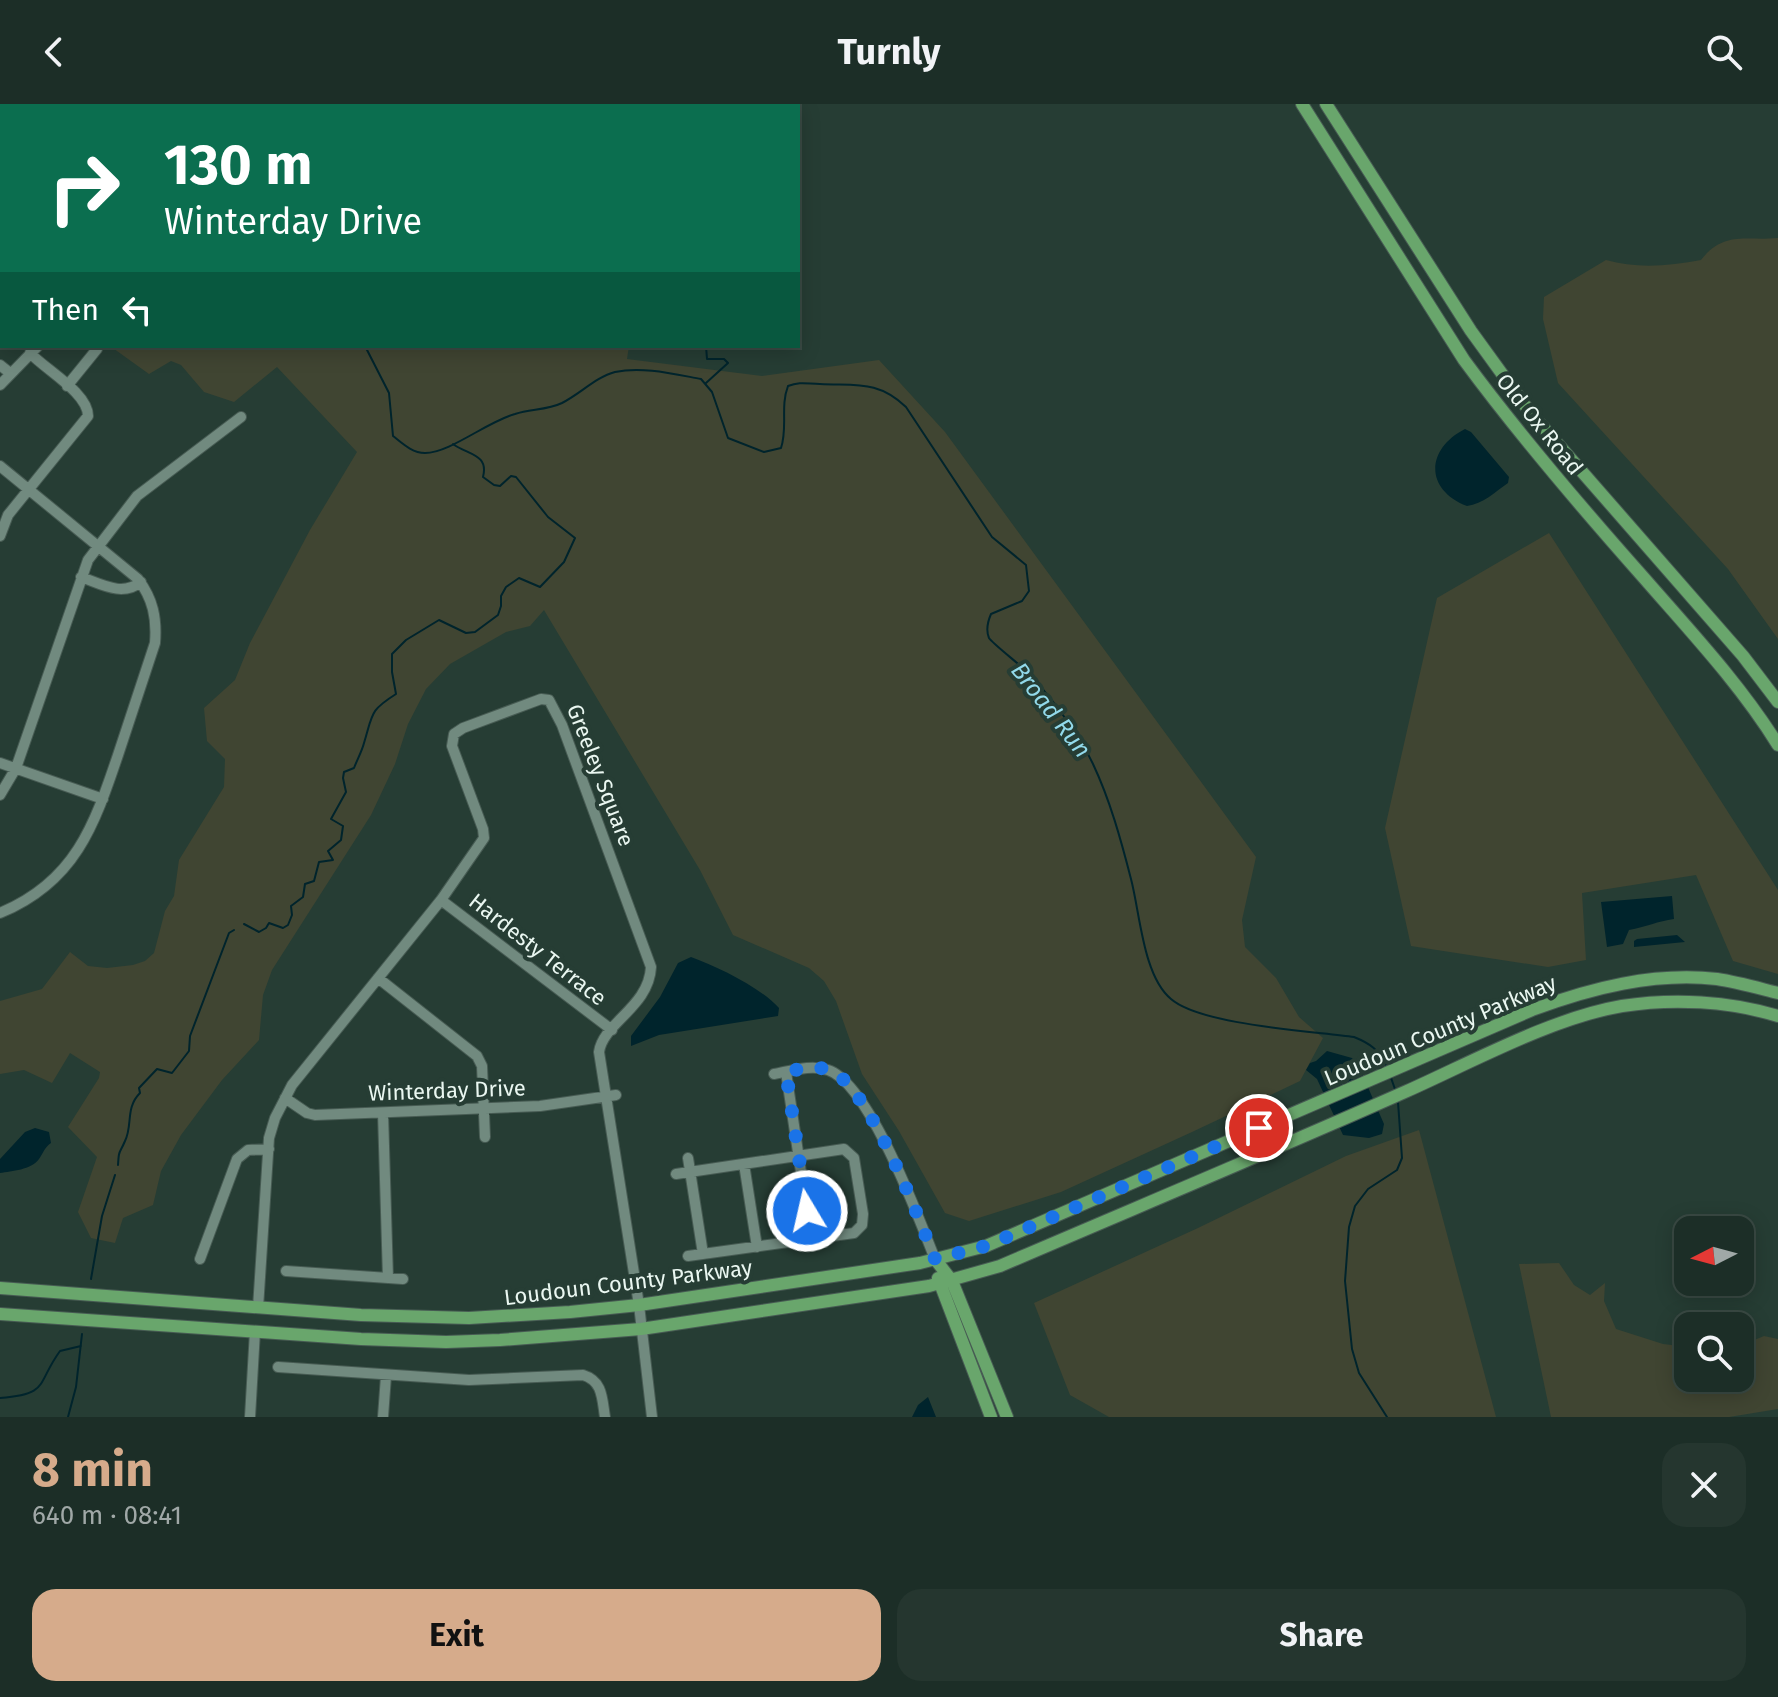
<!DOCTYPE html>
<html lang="en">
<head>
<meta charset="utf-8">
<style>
  :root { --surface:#1c2e27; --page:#25362f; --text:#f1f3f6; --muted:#a0a8a7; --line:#3a4a44; --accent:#d6ab8b }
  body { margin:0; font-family:"Fira Sans",sans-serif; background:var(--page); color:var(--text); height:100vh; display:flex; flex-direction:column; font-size:30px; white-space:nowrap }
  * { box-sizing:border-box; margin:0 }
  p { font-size:26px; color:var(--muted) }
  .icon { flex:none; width:44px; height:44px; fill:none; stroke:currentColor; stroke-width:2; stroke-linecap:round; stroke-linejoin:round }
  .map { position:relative; height:1313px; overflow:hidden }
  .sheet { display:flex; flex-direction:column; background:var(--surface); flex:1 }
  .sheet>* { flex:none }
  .hud { position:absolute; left:0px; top:0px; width:800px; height:244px; box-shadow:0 4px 20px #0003,0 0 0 2px var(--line); background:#0b6e4f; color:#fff; overflow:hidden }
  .needle { width:52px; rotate:264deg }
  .tools { position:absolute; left:1674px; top:1112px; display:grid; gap:16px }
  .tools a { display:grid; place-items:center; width:80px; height:80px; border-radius:16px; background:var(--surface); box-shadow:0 4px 20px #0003,0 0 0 2px var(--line); font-size:40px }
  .pin { position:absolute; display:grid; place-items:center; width:68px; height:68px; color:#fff; margin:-34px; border:4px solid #fff; border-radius:50%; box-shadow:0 2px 8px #0007 }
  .me { position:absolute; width:88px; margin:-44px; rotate:351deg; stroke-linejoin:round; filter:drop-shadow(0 0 6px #0008) }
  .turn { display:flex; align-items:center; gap:28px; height:168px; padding:0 32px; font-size:36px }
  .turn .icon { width:104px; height:104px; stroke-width:2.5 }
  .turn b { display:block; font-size:56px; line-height:68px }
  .then { display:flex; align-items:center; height:76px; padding:0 32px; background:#0003; gap:16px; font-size:30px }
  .round { display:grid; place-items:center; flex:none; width:84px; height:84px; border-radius:24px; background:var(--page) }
  .headline { display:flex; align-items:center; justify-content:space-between; height:136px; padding:0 32px }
  h1 { font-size:48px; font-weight:700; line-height:60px; color:var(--accent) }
  .action { display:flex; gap:16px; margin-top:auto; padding:16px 32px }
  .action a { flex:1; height:92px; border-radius:24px; background:var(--accent); color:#111; font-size:32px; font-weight:700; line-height:92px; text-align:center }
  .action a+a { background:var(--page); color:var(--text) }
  header { display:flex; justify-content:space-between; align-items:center; height:104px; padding:0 32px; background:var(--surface); font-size:36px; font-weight:700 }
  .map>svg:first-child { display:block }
</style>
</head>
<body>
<header><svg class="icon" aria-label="back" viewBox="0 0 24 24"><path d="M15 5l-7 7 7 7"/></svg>Turnly<svg class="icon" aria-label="search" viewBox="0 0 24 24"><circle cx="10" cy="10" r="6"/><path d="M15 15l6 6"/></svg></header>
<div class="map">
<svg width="1778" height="1313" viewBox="0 0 1778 1313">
  <rect width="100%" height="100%" fill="#263d34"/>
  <path fill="#404532" d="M 0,0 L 689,0 L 2,2 L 0,191 Z
    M 1778,134 L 1778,535 L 1728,465 L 1558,279 L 1543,215 L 1544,193 L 1606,156 C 1636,165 1670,162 1701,156 C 1724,127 1744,137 1778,134 Z
    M 110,242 L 629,242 L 627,255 L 762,272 L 879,256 L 945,328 L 1256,753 L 1242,816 L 1245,843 L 1276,874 L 1299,913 L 1323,934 L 1300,977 L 1192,1028 L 1061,1088 L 969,1117 L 945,1109 L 899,1027 L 862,970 L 836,897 L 824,877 L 809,864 L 733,831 L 700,766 L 544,506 L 530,522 L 506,528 L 450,560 L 426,585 L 408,620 L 395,660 L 371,711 L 272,866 L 263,891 L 259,936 L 222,976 L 181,1031 L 161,1067 L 153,1101 L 123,1114 L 115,1139 L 91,1134 L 78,1108 L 97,1053 L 68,1023 L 99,974 L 100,968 L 70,949 L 52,979 L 24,966 L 0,970 L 0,897 L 42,885 L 70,848 L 88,862 L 107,864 L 133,861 L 145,857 L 154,849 L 165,807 L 174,792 L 179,756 L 224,683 L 225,655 L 207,637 L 204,604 L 235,576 L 250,539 L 310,426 L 357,348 L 277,263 L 234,298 L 204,288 L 181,261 L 171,257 L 149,270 Z
    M 1549,429 L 1778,786 L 1778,870 L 1733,857 L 1696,771 L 1582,789 L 1586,856 L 1548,863 L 1411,842 L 1385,724 L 1437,494 Z
    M 1419,1026 L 1496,1313 L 1109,1313 L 1070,1291 L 1034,1199 L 1198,1124 L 1346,1052 Z
    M 1559,1159 L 1574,1181 L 1590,1191 L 1605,1179 L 1604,1197 L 1616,1225 L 1663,1240 L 1688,1243 L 1688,1274 L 1740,1274 L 1740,1242 L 1764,1232 L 1778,1235 L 1778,1305 L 1729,1313 L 1551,1313 L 1519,1160 Z"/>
  <path fill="#00242c" d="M 1465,325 L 1471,328 L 1509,373 L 1508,379 C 1495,388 1483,400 1467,402 C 1424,385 1426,345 1465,325 Z
    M 1672,792 L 1674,815 C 1658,817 1646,823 1629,826 L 1623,840 L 1607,843 L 1601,798 Z
    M 1677,831 L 1685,838 L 1634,843 L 1634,837 L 1637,835 Z
    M 691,853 C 718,863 760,883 779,904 L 778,912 L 659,931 L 631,942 L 631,932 L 660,893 L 678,859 Z
    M 1327,947 L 1352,954 L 1360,965 L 1384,1020 L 1382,1030 L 1369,1034 L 1343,1031 L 1317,975 L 1306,966 L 1310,959 L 1316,957 Z
    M 35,1024 L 49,1028 L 51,1039 C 44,1044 44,1048 39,1055 C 31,1066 12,1067 0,1069 L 0,1055 L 25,1028 Z
    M 928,1293 L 936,1313 L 912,1313 L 918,1301 Z"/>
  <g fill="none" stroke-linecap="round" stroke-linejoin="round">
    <path stroke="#00242c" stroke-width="2" d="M 67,0 L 72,2
      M 736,0 L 736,2
      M 365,242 L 389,289 L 393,332 C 402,339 412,349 425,349 C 450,349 488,317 515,310 C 531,305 547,306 562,299 C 580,290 596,273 615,268 C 642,262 674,270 701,275 L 712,288 L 728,334 L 764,348 L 781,344 C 788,323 780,303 788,282 C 800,277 808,280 820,280 C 856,282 878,276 906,303 L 992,433 L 1026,461 L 1029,487 L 1022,497 L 991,510 C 988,517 986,527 989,534 C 992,539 1019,560 1025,566 C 1049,590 1079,630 1093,660 C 1110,696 1121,736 1131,775 C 1140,809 1143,872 1171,895 C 1201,921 1311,927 1354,933 C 1369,939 1380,946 1386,962
      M 706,242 L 707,255 L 724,255 L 728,259 L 706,279
      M 244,820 L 259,828 L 266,824 L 269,819 L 283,824 L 288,821 L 292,811 L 291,802 L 303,793 L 305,780 L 314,777 L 319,758 L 333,756 L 328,747 L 341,736 L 343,722 L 331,715 L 346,688 L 343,674 L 344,668 L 354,664 C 357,656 362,647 364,639 C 373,610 369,607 396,590 L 392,568 L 392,550 L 406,536 L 439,516 L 466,529 L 475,528 L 498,511 L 501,502 L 501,492 L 506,483 L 519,474 L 540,483 L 564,458 L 575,434 L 548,413 L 516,373 L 511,372 L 500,382 L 494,381 L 483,373 C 489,350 468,351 453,340
      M 1390,971 L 1396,988
      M 118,1061 C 119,1045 119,1051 125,1037 C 133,1021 125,1004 140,989 L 139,984 L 157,965 L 172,969 L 189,947 L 190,932 L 229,829 L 234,826
      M 91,1175 L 102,1112 L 115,1071
      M 0,1294 C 50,1290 36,1280 60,1247 L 81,1242
      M 68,1313 L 76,1283 L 82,1230
      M 1387,1313 L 1359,1269 L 1352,1245 L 1345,1177 L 1349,1123 L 1355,1102 L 1368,1085 L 1397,1066 L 1402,1054 L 1398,998"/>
    <g stroke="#475b53" stroke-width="12">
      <path id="minor" d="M 0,261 L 10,269
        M 0,281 L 38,242
        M 67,282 L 97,245
        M 0,362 L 138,475 C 153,495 157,514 155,539 C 143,576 130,614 118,651 C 94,722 75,778 0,809
        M 0,432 L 8,411 L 88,312 C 88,289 46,266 30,249
        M 81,473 C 101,480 122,493 141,478
        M 0,659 L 103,695
        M 0,691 L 16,664 L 88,456 L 137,392 L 241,313
        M 441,796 L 612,926
        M 378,874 L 477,952 L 482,962 L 485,1033
        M 786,968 L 811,1135
        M 774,970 C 791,967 811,960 828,966 C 869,979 919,1115 935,1155
        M 285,994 L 307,1009 L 315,1011 L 540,1002 L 616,991
        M 383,1009 L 388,1174
        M 688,1054 L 703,1150
        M 744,1060 L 757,1143
        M 676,1070 L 844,1045 L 854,1054 L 863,1110 L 862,1121 L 854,1129 L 688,1152
        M 200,1155 L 237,1055 L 248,1046 L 269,1045
        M 286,1167 L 403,1175
        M 258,1204 L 269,1034 L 275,1014 L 292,981 L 441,796 L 484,734 L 483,725 L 452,642 L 454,630 L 463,624 L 541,595 L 549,596 L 562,621 L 651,863 C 649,903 603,919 599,948 L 639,1201 L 652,1313
        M 278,1263 L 469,1276 L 583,1271 C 603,1277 602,1295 605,1313
        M 250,1313 L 255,1227
        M 383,1313 L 386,1272"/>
    </g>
    <g stroke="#475b53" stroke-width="14">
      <path id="major" d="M 1302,0 L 1464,256 C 1520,332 1581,403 1644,474 C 1691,528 1740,580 1778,641
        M 1326,0 L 1471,227 L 1529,307 L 1743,552 L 1778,598
        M 935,1155 L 952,1177 L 1007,1313
        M 938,1174 L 991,1313
        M 0,1184 L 361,1211 L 469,1214 L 570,1208 L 639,1201 L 920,1159 L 986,1142 L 1532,906 C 1591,884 1654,868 1717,875 C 1737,878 1758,884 1778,889
        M 0,1210 L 361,1235 L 446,1238 L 500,1236 L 641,1225 L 929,1182 L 1000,1162 C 1135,1104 1272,1047 1407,987 C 1472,958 1552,914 1622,902 C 1673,894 1729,897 1778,912"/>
    </g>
    <use href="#minor" stroke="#718a7f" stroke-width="10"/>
    <use href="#major" stroke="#69a66c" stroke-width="12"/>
  </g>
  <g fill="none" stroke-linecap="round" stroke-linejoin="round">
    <path stroke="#1a73e8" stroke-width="14" stroke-dasharray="0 25.2" d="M 807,1107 L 786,968 C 800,965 815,961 829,966 C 868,979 919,1115 935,1155 L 986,1142 L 1259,1024"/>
  </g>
  <g text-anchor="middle" stroke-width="8" stroke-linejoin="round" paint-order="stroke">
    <g font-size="22" fill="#eaf7f1" stroke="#263d34">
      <text transform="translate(1540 320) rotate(51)" y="8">Old Ox Road</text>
      <text transform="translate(601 671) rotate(69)" y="8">Greeley Square</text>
      <text transform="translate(538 845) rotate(38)" y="8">Hardesty Terrace</text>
      <text transform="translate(1440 926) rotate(-23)" y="8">Loudoun County Parkway</text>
      <text transform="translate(447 986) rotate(-2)" y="8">Winterday Drive</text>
      <text transform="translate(628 1178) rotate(-7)" y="8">Loudoun County Parkway</text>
    </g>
    <g font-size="24" font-style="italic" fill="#92d9ea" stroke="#263d34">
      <text transform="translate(1051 606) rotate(52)" y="8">Broad Run</text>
    </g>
  </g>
</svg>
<div class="tools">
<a><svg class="needle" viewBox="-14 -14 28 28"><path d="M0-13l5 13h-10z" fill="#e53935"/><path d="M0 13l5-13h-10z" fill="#a0a8a7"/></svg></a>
<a><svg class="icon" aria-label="search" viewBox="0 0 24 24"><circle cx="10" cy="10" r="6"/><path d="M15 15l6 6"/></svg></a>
</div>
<div class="pin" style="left:1259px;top:1024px;background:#d93025"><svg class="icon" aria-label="arrive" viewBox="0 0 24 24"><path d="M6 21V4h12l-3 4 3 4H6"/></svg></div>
<svg class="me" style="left:807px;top:1107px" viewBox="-20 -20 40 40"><circle r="17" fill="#1a73e8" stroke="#fff" stroke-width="3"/><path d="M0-11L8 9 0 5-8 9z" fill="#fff"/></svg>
<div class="hud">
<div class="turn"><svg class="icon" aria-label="right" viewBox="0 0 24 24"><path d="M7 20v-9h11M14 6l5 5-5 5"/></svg><div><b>130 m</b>Winterday Drive</div></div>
<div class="then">Then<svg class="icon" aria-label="left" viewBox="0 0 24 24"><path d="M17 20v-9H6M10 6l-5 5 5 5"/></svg></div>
</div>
</div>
<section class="sheet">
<div class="headline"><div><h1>8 min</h1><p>640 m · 08:41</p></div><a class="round"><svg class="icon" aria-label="close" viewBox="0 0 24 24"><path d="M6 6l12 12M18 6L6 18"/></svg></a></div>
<div class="action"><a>Exit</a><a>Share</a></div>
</section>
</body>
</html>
